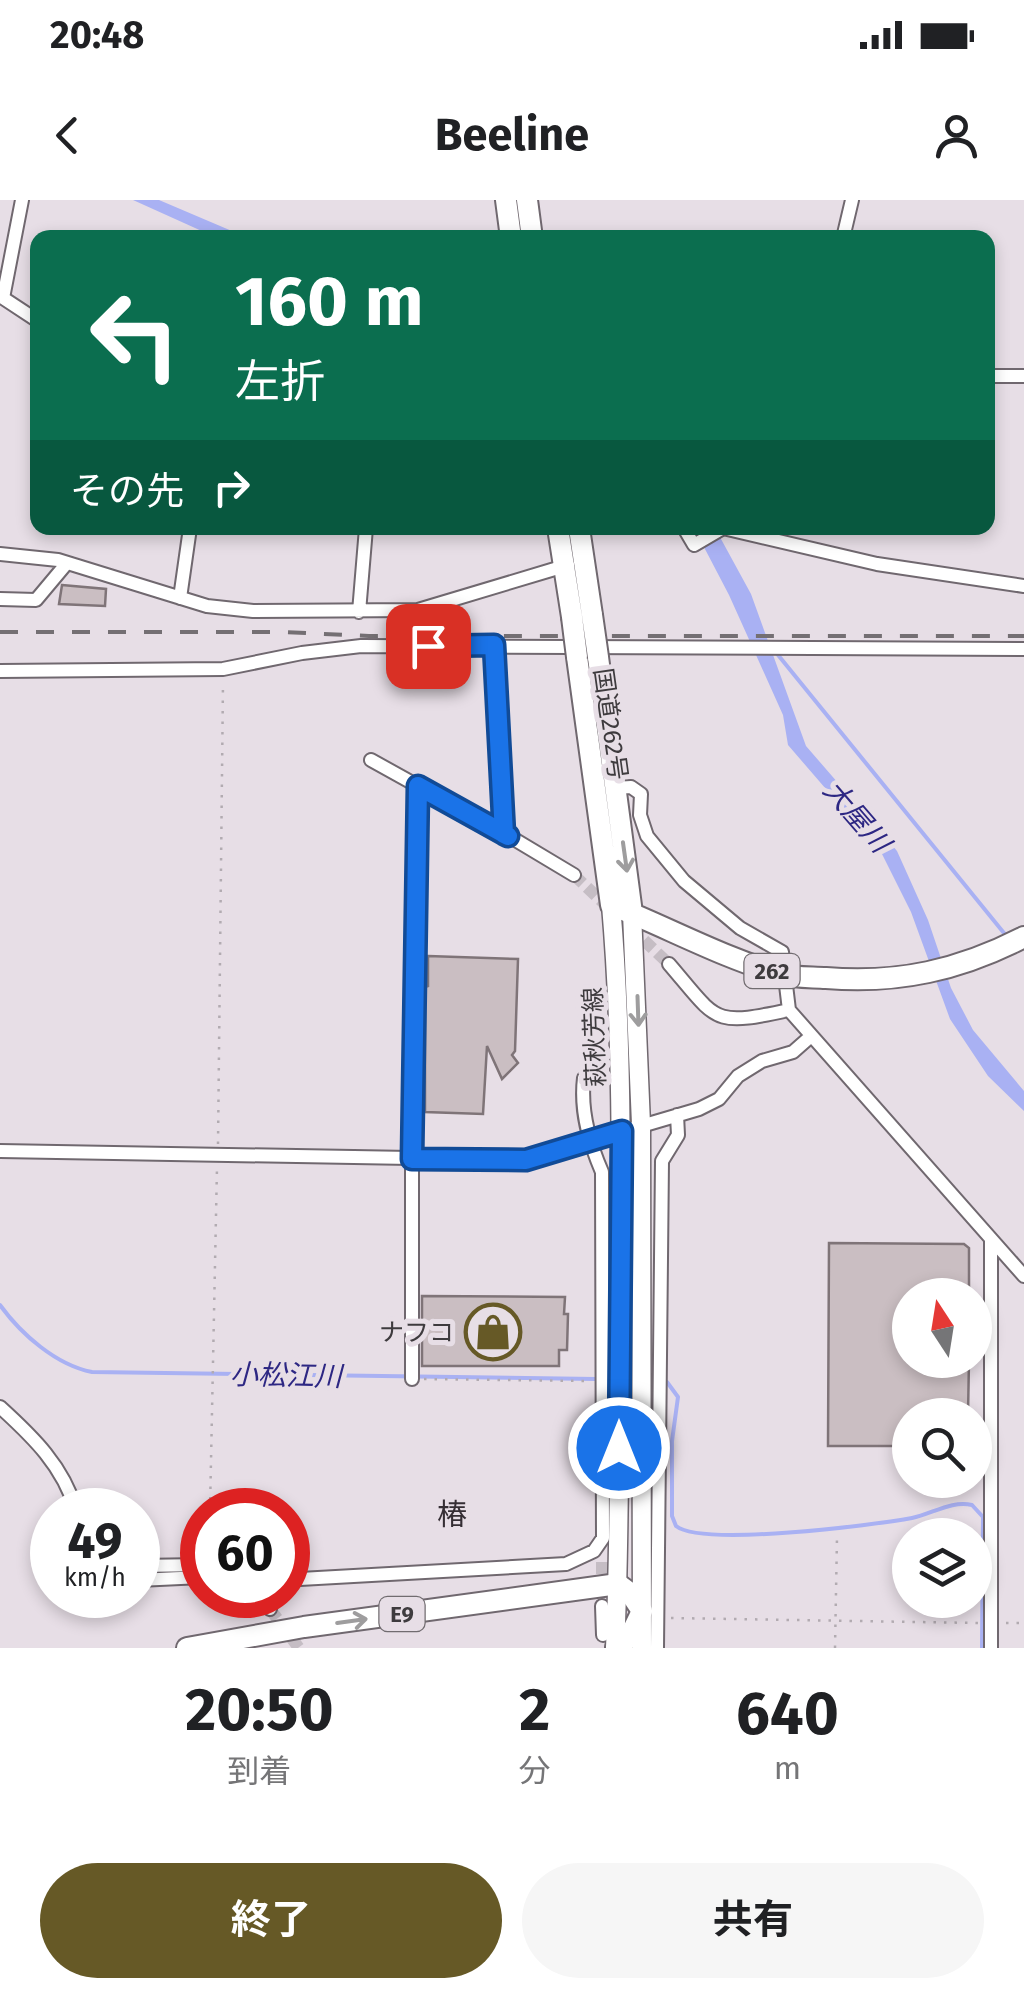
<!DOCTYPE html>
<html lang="ja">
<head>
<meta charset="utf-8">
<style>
  :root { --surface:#fff; --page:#f6f6f6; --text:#202124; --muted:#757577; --accent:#665926 }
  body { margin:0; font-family:"Fira Sans","Noto Sans JP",sans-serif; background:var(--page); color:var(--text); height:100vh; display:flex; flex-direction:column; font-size:38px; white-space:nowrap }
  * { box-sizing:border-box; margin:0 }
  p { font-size:32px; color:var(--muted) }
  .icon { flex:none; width:55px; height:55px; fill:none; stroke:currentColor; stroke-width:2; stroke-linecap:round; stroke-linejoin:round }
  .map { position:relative; height:1448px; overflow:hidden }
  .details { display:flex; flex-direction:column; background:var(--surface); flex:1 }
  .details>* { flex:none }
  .top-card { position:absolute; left:30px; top:30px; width:965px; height:305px; border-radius:20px; box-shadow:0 5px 15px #0003; background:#0b6e4f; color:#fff; overflow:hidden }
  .needle { width:65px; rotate:348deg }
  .fabs { position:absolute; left:892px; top:1078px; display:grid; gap:20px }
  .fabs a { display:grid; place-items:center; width:100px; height:100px; border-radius:50%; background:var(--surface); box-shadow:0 5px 15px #0003; font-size:50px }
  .speed { position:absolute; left:30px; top:1288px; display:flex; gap:20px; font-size:50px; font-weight:700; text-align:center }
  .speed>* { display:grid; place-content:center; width:130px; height:130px; border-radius:50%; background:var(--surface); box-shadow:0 5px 15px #0003; line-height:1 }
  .speed small { font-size:25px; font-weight:400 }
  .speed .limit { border:15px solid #d22; background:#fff; color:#111 }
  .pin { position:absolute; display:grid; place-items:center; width:85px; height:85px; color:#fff; margin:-42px; border-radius:20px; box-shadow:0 5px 15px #0006 }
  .me { position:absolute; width:110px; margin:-55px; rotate:0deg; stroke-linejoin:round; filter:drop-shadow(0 0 8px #0008) }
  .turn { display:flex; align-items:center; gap:35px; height:210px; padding:0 40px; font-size:45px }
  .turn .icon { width:130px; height:130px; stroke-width:2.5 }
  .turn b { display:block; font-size:70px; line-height:85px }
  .then { display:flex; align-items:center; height:95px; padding:0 40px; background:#0003; gap:20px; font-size:38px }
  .eta { display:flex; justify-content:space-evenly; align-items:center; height:170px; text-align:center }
  .eta b { font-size:60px; font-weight:700; line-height:70px }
  .action { display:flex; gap:20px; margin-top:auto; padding:20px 40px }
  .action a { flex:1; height:115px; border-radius:60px; background:var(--accent); color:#fff; font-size:40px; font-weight:700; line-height:115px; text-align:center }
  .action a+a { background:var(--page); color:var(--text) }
  .status { display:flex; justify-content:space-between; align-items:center; height:70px; padding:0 50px; background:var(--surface); direction:ltr }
  .status svg { height:28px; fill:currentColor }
  header { display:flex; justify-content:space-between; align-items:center; height:130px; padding:0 40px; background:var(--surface); font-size:45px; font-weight:700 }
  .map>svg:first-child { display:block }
</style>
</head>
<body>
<div class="status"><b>20:48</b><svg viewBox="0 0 49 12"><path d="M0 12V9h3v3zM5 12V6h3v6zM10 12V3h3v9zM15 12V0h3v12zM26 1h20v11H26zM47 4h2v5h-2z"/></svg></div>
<header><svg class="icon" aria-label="back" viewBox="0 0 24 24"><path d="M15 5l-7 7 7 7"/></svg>Beeline<svg class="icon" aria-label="person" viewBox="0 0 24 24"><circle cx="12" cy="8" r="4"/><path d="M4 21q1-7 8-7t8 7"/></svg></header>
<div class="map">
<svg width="1024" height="1448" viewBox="0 0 1024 1448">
  <rect width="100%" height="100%" fill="#e7dee6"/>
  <path fill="#a9b1f3" d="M 133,0 L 159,0 L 246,37 L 215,37 Z
    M 694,328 L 715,328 L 751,394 L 806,546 L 897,651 L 928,720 L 951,788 L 973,830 L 1024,891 L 1024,911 L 988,876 L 950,819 L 911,712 L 882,654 L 788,545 L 783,515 L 729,395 Z"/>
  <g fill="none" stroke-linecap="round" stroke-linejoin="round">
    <path stroke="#a9b1f3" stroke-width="4" d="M 774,450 L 1008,738
      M 0,1105 C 21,1134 56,1165 92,1172 L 596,1179
      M 667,1182 L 678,1197 L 672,1241 L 672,1316 L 676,1326 C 702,1347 873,1325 912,1318 C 932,1314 952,1300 972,1305 L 983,1317 L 982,1448"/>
  </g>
  <path fill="#cabec2" stroke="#7f7478" stroke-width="2.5" d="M 62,385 L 106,389 L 105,406 L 59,404 Z
    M 428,756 L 518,759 L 515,851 L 512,855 L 518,863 L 502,879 L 487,846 L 483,914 L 425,912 L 425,787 L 428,786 Z
    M 829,1043 L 964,1044 L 969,1048 L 969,1095 L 910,1095 L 910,1160 L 969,1160 L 968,1215 L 910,1215 L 910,1246 L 828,1246 Z
    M 422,1096 L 565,1097 L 564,1114 L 568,1114 L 567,1150 L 559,1150 L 559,1166 L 422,1166 Z"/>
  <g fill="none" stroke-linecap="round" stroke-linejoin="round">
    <path stroke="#c5bdc4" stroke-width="12" stroke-dasharray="12 6" stroke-linecap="butt" d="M 574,675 L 612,711
      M 631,728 L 669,764
      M 602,1362 L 602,1393
      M 270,1409 L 299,1448"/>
    <g stroke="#70686f" stroke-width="16">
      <path id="minor" d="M 843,38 L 852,0
        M 0,96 L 38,121
        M 3,98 L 22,0
        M 988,176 L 1024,176
        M 684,328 L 694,345 L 723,328 L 877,364 L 1024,386
        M 0,354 L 58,360 L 207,406 L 253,411 L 418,410 L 568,365
        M 180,398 L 190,328
        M 0,399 L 36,400 L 67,363
        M 359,412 L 366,328
        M 495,445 L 504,633 L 574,675
        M 0,471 L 223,469 L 302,453 L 361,446 L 1024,449
        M 371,560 L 508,636
        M 615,588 L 631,587 L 641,594 L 640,615 L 647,636 L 684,681 L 740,728 L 782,752 L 789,810 L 1024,1076
        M 669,764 C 718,821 711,827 789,810
        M 0,951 L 526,960 L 699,909 L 719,899 L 738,876 L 762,861 L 793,852 L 810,837
        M 991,1040 L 991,1448
        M 412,1179 L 412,959 L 418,586
        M 0,1207 C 33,1237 63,1266 76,1310
        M 138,1366 L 202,1365
        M 288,1373 L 300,1379 L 566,1364 L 594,1351 L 603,1338 L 602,972 C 589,942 580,911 584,878
        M 138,1380 L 202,1377
        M 260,1395 L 270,1409
        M 602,1406 L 603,1435
        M 657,1448 L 662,961 L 678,935 L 677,915"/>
    </g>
    <g stroke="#70686f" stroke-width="21">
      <path id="major" d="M 611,705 C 623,844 621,983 620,1122 C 619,1231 620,1339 615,1448
        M 632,713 L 641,924 L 642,1448"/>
    </g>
    <g stroke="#70686f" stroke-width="24">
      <path id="highway" d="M 506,0 L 511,38
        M 527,0 L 532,38
        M 558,328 L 572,417
        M 579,328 L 592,415
        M 577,457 L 611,705 C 667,727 721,757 780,774 C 795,778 811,777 826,778 C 898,784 960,770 1024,737
        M 598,457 L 632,713
        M 187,1448 L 304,1427 L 618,1384 L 630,1393 L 642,1411 L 629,1438 L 616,1448"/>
    </g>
    <path stroke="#b2abb1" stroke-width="2.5" stroke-dasharray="2.5 8" stroke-linecap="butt" d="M 218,944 L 223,482
      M 424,1179 L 591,1181
      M 210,1310 L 217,967
      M 671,1418 L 978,1423
      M 1006,1423 L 1024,1423
      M 835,1448 L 837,1337"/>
    <use href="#minor" stroke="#fff" stroke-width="12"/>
    <use href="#major" stroke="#fff" stroke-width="18"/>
    <use href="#highway" stroke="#fff" stroke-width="20"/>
    <path stroke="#746f73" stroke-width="4" stroke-dasharray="18 18" stroke-linecap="butt" d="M 0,432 L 283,432 L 369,436 L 1024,436"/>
    <g stroke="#70686f" stroke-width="24" stroke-linecap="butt">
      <path id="highway-bridge" d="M 592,415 L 598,457
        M 572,417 L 577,457"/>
    </g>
    <use href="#highway-bridge" stroke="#fff" stroke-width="20"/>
  </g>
  <defs><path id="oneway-shaft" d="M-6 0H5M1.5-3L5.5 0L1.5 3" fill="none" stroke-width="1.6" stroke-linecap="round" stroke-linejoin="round" transform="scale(2.5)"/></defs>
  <g stroke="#9e9d9e">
    <use href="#oneway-shaft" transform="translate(625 657) rotate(82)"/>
    <use href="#oneway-shaft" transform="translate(638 811) rotate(88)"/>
    <use href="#oneway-shaft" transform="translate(352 1421) rotate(-8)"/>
  </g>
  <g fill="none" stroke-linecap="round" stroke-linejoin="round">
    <g stroke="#114b97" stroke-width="25">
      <path id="route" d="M 428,446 L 494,445 L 504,634 L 508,636 L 418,586 L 412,959 L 526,960 L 622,931 L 619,1248"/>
    </g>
    <use href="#route" stroke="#1a73e8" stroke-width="18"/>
  </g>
  <defs>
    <g id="shop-ring" transform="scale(2.875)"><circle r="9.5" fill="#e7dee6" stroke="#665926" stroke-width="1.5"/><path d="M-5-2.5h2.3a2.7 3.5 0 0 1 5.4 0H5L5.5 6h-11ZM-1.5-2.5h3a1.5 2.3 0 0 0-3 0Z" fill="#665926"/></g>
  </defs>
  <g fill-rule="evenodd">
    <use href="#shop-ring" x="493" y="1132"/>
  </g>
  <g text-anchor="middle" stroke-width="10" stroke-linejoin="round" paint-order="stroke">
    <g fill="#e7dee6" stroke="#716c70" stroke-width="2.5">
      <rect x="744.5" y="754" width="55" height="34" rx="8"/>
      <rect x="379.5" y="1397" width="45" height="34" rx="8"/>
    </g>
    <g font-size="22" font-weight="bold" fill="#3e3b3e">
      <text x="772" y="779">262</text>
      <text x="402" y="1422">E9</text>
    </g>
    <g font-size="25" fill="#3e3b3e" stroke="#e7dee6">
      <text transform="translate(611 524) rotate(82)" y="9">国道262号</text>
      <text transform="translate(594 837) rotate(-92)" y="9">萩秋芳線</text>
    </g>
    <g font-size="25" fill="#3e3b3e" stroke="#e7dee6" text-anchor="end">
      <text x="454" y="1141">ナフコ</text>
    </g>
    <g font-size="28" font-style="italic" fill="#2d2783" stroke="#e7dee6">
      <text transform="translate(857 616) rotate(49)" y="10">大屋川</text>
      <text transform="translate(286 1175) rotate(1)" y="10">小松江川</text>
    </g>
    <g font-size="30" fill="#352e34" stroke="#e7dee6">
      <text x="452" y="1325">椿</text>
    </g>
  </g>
</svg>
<div class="fabs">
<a><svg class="needle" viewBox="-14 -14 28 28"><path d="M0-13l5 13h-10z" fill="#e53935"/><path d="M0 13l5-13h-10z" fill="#757577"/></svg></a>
<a><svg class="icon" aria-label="search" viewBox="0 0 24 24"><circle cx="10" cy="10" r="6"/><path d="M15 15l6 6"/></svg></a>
<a><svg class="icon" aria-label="layers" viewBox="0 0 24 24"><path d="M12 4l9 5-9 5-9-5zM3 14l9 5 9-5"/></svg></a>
</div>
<div class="speed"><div>49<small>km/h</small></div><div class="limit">60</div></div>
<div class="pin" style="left:428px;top:446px;background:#d93025"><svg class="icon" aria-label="arrive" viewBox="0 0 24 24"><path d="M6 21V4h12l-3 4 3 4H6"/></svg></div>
<svg class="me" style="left:619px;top:1248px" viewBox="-20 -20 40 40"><circle r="17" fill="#1a73e8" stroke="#fff" stroke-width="3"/><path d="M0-11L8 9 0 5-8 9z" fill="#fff"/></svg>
<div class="top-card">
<div class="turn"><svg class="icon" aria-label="left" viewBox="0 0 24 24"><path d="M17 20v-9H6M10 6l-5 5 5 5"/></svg><div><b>160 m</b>左折</div></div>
<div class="then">その先<svg class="icon" aria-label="right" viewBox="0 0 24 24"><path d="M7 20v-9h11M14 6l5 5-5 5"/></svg></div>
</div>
</div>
<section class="details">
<div class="eta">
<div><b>20:50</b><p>到着</p></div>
<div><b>2</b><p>分</p></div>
<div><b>640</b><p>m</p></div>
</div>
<div class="action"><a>終了</a><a>共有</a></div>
</section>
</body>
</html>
